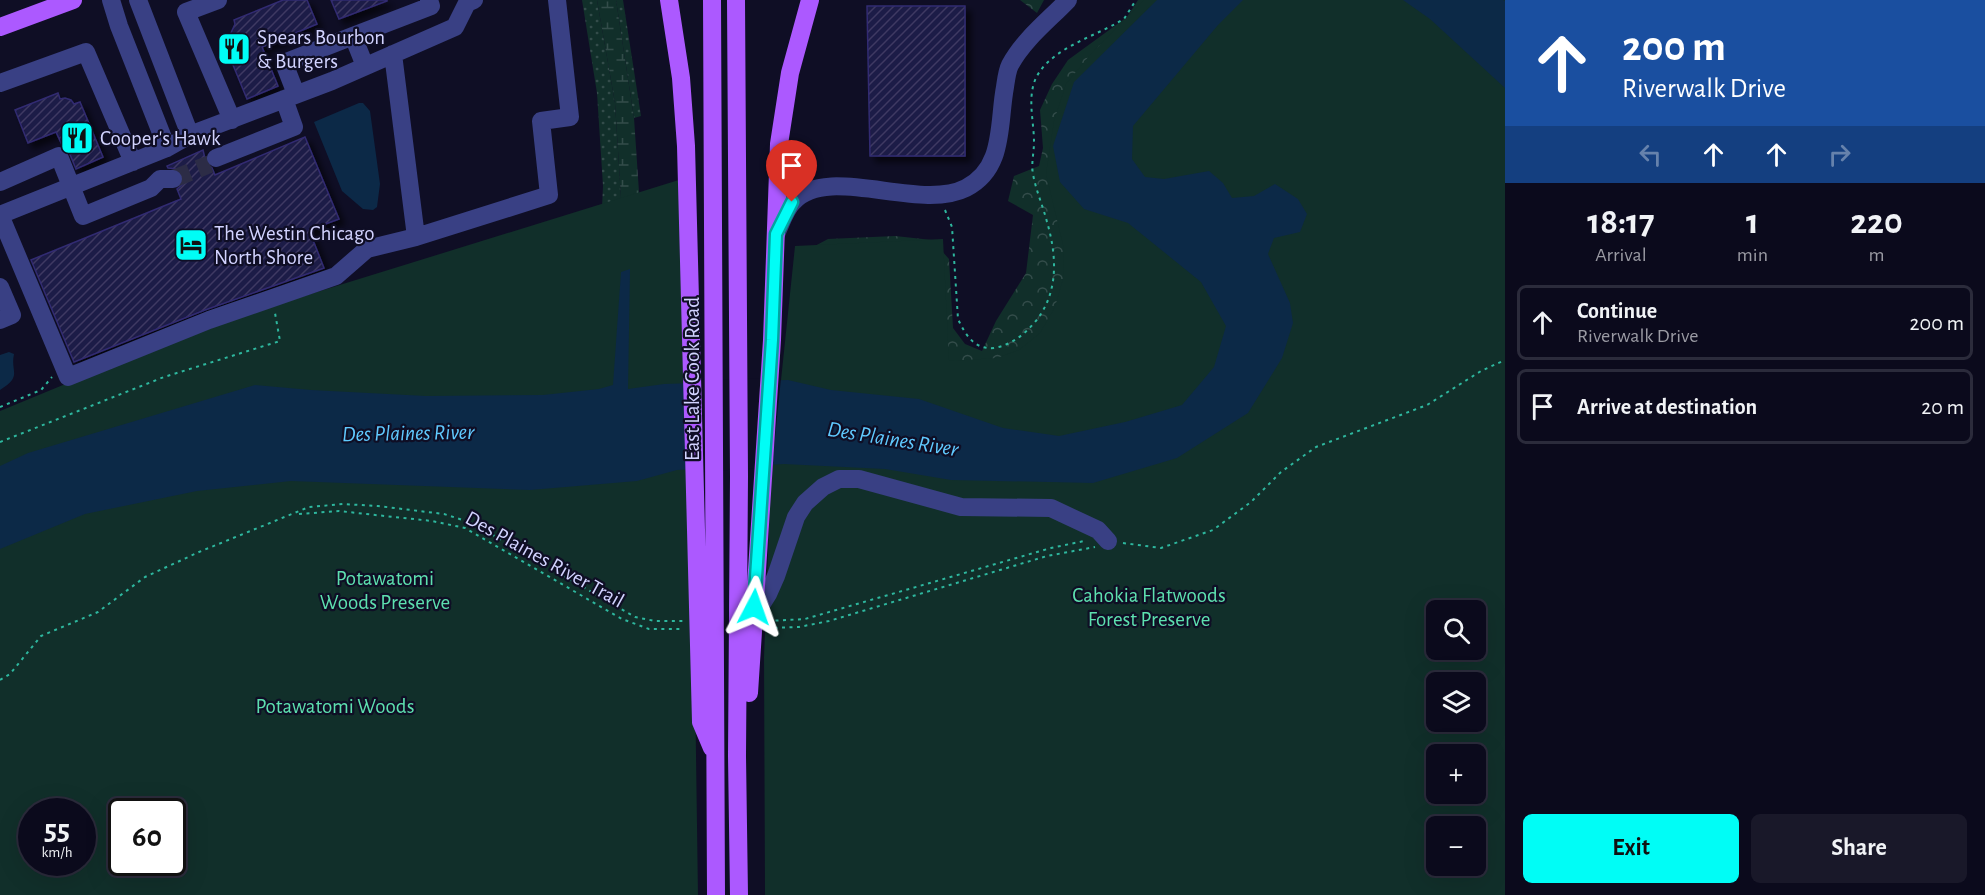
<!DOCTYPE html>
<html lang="en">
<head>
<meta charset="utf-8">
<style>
  :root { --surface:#0b0a1c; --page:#191829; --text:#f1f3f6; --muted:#9a9aa3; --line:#2b2b3b; --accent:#00fdf6 }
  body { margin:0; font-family:"Alegreya Sans",sans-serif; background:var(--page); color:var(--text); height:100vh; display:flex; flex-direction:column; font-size:22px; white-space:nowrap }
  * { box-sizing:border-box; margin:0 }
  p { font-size:20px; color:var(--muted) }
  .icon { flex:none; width:33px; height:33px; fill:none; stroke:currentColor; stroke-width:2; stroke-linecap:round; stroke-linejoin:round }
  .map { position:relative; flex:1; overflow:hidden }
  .sheet { display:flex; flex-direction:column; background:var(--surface); width:480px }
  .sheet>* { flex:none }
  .banner { background:#1a4fa0; color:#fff; overflow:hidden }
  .tools { position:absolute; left:1426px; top:600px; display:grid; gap:12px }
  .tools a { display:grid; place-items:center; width:60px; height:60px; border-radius:9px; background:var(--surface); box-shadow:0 6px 24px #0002,0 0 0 2px var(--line); font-size:30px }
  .speed { position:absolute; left:18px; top:798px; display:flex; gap:12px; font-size:30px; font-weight:700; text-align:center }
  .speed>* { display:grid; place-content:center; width:78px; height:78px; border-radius:50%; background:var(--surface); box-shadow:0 6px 24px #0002,0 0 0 2px var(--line); line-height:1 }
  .speed small { font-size:15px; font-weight:400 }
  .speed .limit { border:3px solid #111; border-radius:9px; background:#fff; color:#111 }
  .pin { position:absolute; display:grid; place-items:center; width:51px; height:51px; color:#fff; margin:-62px -26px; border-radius:50% 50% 50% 0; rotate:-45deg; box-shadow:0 0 6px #0007 }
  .pin .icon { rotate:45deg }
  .me { position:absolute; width:66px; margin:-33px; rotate:4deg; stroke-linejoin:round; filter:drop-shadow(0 0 4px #0008) }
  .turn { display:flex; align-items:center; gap:21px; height:126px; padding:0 18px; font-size:27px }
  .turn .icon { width:78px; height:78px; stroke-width:2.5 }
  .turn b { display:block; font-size:42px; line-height:51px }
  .lanes { display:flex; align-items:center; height:57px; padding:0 18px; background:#0003; justify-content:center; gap:30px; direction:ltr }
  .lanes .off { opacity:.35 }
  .eta { display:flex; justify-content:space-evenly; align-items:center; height:102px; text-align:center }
  .eta b { font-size:36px; font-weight:700; line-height:42px }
  .cta { display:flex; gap:12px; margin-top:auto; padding:12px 18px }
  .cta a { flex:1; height:69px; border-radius:9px; background:var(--accent); color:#111; font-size:24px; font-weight:700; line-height:69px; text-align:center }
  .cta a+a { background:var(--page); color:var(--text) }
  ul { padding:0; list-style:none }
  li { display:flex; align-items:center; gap:18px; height:75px; margin:0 12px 9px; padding:0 6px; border:3px solid var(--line); border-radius:9px }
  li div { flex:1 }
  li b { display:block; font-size:22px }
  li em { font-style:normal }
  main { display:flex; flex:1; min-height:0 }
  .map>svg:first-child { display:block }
</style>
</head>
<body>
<main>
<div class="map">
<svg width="1505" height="895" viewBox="0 0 1505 895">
  <defs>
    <pattern id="grass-dots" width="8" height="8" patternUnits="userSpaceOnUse" patternTransform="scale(1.5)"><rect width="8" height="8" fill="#112f2a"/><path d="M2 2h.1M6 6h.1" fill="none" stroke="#334c4a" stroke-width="1.8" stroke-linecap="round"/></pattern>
    <pattern id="forest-crowns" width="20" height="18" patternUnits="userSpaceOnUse" patternTransform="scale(1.5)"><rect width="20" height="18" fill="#112f2a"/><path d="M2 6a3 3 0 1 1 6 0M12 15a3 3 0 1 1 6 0" fill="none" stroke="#334c4a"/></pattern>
    <pattern id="wetland-marsh" width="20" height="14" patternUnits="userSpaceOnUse" patternTransform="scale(1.5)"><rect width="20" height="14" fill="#112f2a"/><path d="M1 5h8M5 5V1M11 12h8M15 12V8" fill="none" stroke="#334c4a"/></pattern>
    <pattern id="building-hatch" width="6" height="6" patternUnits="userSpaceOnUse" patternTransform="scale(1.5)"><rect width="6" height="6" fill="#1e1a46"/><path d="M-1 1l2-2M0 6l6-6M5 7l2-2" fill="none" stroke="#3e3a62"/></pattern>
    <filter id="shadow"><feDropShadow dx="5.5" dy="5.5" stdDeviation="3" flood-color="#0009"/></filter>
  </defs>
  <rect width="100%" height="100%" fill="#0f0e25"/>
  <path fill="url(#grass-dots)" d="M 582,0 L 597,0 L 615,103 L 621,198 L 621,272 L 598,296 L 603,186 L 597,93 Z
    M 616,0 L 623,0 L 641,116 L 634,118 Z"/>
  <path fill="url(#forest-crowns)" d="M 1020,0 L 1044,0 L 1037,13 Z
    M 1138,0 L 1157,0 L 1125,422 L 815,333 L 813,247 L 828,239 L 895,236 L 932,240 L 949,259 L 953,328 L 965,344 L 982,351 L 996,321 L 1026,273 L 1033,215 L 1008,201 L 1014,176 L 1039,166 L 1043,148 L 1040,110 L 1052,84 L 1068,60 L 1127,17 Z"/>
  <path fill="url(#wetland-marsh)" d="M 597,0 L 616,0 L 634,118 L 639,192 L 621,272 L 621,198 L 615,103 Z"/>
  <path fill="#112f2a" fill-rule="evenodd" d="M 1144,0 L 1505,0 L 1505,895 L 765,895 L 764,657 L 771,476 L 795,246 L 943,239 L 949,361 L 997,358 L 1019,350 L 1040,333 L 1055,307 L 1063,279 L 1064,249 L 1046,174 L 1054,121 L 1066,84 L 1089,56 ZM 1437,610 L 1476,610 L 1476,650 L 1437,650 ZM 1437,682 L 1476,682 L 1476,722 L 1437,722 ZM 1437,754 L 1476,754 L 1476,794 L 1437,794 ZM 1437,826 L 1476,826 L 1476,866 L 1437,866 Z
    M 682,179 L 694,613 L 698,895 L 0,895 L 0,411 L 201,328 ZM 32,812 L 82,812 L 82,862 L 32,862 ZM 122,812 L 172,812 L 172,862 L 122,862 Z"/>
  <path fill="#0c2947" d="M 1157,0 L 1243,0 L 1218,25 L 1133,126 L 1132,159 L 1145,177 L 1164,179 L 1209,171 L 1223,183 L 1232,198 L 1254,196 L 1275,184 L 1298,199 L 1307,214 L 1300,232 L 1274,238 L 1268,254 L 1290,303 L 1293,323 L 1282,358 L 1248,413 L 1177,458 L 1093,483 L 951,480 L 885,469 L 784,464 L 677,470 L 637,481 L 530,490 L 291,481 L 197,491 L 85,514 L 0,549 L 0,466 L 28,453 L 255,385 L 311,390 L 426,396 L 543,395 L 599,389 L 613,385 L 621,272 L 630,269 L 628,389 L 664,384 L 788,380 L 831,390 L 919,399 L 1003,428 L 1059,436 L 1125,422 L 1182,405 L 1214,367 L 1226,326 L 1201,282 L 1128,223 L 1084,209 L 1060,182 L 1053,146 L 1074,82 Z
    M 1403,0 L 1503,0 L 1505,1 L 1505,88 L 1430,19 Z
    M 359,103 L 363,103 L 370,111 L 380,184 L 377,207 L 373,210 L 363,209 L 342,191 L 314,122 Z
    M 9,352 L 14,354 C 10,372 23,376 0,390 L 0,355 Z"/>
  <path fill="#0f0e25" d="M 781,378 L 772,468 L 686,472 L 685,380 Z"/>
  <path fill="url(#building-hatch)" stroke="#312c72" stroke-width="1.5" filter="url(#shadow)" d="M 283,0 L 307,0 L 317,24 L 262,47 L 278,86 L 247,99 L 224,43 L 231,40 L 230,35 L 235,24 L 234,20 Z
    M 331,0 L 387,0 L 387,1 L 339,19 Z
    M 867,6 L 965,6 L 965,156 L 870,156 Z
    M 58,93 L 60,99 L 65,98 L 71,100 L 74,104 L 80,102 L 103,157 L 76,169 L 69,152 L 62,145 L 56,132 L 28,143 L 15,110 Z
    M 305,137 L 339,219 L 309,230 L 324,268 L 205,310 L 74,362 L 31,260 L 181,199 L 177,189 L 183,184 L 183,174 L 178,169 L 168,168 L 167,166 L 203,150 L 206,163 L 212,168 L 215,175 Z"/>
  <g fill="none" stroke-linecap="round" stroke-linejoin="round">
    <path stroke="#2c2c46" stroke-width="18" stroke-dasharray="18 9" stroke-linecap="butt" d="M 173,179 L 210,164"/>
    <path stroke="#2eb79e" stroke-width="2" stroke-dasharray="3 4.5" stroke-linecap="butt" d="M 945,210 L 952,227 L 958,319 C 965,334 974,350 994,348 C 1011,345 1024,335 1035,322 C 1059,293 1057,256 1047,222 C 1043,206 1036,191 1033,174 C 1031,163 1034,153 1034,142 C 1034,123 1028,102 1034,83 C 1044,52 1090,38 1117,23 L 1124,19 L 1136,0
      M 0,407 L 41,390 L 52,377
      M 0,442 L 164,377 L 280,341 L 275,313
      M 299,514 L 339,511 L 366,514 L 432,521 L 465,528 L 622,619 L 649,629 L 683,629
      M 1123,543 L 1161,548 L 1213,530 L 1251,502 L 1281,472 L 1316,447 L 1427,405 L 1481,371 L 1505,360
      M 768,621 L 805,619 L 1051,548 L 1084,541
      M 767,628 L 799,627 L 829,621 L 1047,556 L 1095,547
      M 0,680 L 10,674 L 41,636 L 98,612 L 145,577 L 199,552 L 309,507 L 343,504 L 378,506 L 444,514 L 472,523 L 635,617 L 655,621 L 684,621"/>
    <path stroke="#394084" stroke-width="18" d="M 111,0 L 119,26 L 167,148
      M 138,0 L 190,135
      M 218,0 L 186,12 L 232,120
      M 393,54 L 416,237
      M 365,66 L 353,36 L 431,6 L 429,0
      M 0,83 L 86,52 L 133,162
      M 296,94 L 284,63 L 353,36
      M 216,158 L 294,127 L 284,99
      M 0,182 L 59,156 L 83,216 L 151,188 L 160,179 L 173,179
      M 0,215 L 68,377 L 209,320 L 336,276 L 367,249 L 416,237 L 549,195 L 541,121 L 570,117 L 557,0
      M 0,215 L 167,148 L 190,135 L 332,81 L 455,27 L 467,3 L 474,0
      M 776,234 C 781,224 785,210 793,202 C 827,163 919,212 966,188 C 1005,168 998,124 1005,87 C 1006,80 1007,71 1010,65 C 1024,39 1049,20 1068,0
      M 0,287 L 12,315 L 0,320
      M 754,607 L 763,602 L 768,594 L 776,576 L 796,517 L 805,503 L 823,487 L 839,479 L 859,479 L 961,507 L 1051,508 L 1098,530 L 1108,541"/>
    <path stroke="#ac59ff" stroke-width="18" d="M 669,0 L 681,78 L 686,146 L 701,722 L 712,748
      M 712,0 L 716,895
      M 736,0 L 739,476 L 737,756 L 739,895
      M 0,27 L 73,0
      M 749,693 L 772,340 L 779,144 L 790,73 L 810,0"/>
  </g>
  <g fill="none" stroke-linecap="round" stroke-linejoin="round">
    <g stroke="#00a4a0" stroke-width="15">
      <path id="route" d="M 754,607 L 772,340 L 776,234 L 792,202"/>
    </g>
    <use href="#route" stroke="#00fdf6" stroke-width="10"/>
  </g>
  <defs>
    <g id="restaurant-square" transform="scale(1.725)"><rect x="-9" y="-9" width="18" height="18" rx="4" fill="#00fdf6" stroke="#0f0e25"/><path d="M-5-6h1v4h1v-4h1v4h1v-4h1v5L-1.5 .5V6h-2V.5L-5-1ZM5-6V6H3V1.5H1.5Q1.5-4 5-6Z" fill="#111"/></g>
    <g id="hotel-square" transform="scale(1.725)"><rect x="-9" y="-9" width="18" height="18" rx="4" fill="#00fdf6" stroke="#0f0e25"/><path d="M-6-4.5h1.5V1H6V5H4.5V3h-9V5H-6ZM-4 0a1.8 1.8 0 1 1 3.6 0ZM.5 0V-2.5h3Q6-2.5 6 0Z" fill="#111"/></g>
  </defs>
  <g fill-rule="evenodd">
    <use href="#restaurant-square" x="234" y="49"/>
    <use href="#restaurant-square" x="77" y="138"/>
    <use href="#hotel-square" x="191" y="245"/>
  </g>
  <g text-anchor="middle" stroke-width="4.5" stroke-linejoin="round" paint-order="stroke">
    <g font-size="21" fill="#d2d3ff" stroke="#0f0e25" text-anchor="start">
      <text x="257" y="44">Spears Bourbon<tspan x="257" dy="24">&amp; Burgers</tspan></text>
      <text x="100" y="145">Cooper's Hawk</text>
      <text x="214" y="240">The Westin Chicago<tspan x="214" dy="24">North Shore</tspan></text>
    </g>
    <g font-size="21" fill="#d2d3ff" stroke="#0f0e25">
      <text transform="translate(692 379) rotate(-90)" y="7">East Lake Cook Road</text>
      <text transform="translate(545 559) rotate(29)" y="7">Des Plaines River Trail</text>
    </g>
    <g font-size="21" fill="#5de0af" stroke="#0f0e25">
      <text x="385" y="585">Potawatomi<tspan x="385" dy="24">Woods Preserve</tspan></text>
      <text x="1149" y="602">Cahokia Flatwoods<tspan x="1149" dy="24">Forest Preserve</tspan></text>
      <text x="335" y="713">Potawatomi Woods</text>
    </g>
    <g font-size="22" font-style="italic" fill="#60caff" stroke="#0f0e25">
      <text transform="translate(408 432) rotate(-1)" y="8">Des Plaines River</text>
      <text transform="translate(893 438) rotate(9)" y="8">Des Plaines River</text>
    </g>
  </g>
</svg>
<div class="tools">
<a><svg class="icon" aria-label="search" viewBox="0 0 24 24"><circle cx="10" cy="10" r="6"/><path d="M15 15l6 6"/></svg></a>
<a><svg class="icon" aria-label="layers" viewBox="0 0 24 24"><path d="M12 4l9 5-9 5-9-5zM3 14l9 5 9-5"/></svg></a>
<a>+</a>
<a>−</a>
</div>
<div class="speed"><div>55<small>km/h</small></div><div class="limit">60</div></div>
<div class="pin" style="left:792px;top:202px;background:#d93025"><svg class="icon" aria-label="arrive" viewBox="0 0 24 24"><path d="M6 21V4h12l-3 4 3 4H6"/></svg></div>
<svg class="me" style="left:754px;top:607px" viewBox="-20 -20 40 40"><path d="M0-17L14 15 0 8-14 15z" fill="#00fdf6" stroke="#fff" stroke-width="4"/></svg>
</div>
<section class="sheet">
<div class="banner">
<div class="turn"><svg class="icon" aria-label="ahead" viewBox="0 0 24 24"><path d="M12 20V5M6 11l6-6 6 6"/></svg><div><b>200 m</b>Riverwalk Drive</div></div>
<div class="lanes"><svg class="icon off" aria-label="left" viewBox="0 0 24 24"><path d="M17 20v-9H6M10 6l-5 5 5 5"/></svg><svg class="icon" aria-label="ahead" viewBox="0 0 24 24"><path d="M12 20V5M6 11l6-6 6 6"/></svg><svg class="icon" aria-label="ahead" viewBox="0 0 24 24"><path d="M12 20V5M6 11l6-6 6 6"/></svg><svg class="icon off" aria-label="right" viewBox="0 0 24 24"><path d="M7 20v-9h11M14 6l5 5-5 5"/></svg></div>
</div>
<div class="eta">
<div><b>18:17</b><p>Arrival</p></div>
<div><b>1</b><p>min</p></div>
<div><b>220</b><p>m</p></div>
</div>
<ul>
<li><svg class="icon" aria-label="ahead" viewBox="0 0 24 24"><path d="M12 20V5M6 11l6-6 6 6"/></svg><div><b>Continue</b><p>Riverwalk Drive</p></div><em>200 m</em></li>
<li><svg class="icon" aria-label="arrive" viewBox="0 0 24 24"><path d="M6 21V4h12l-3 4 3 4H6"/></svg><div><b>Arrive at destination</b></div><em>20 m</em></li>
</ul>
<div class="cta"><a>Exit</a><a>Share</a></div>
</section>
</main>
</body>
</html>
